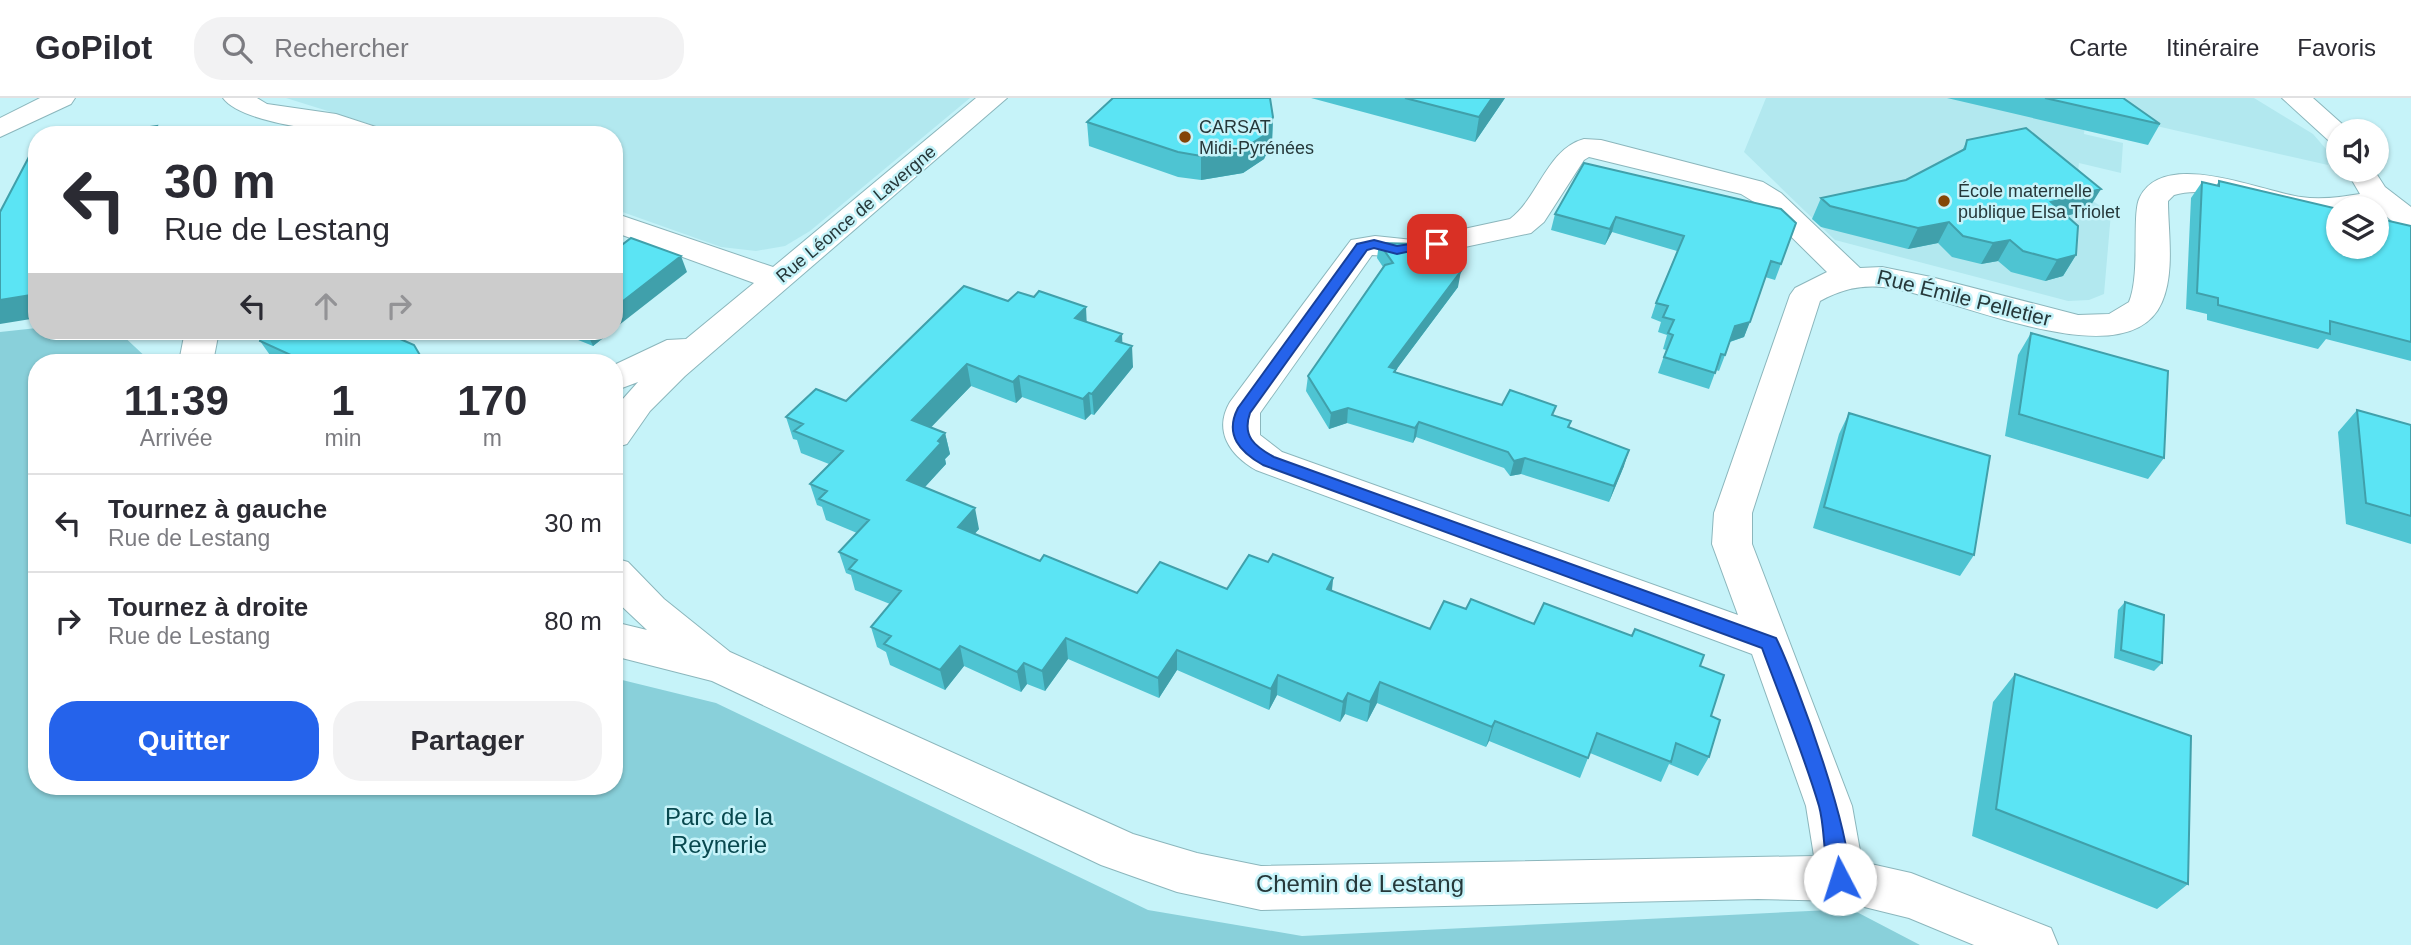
<!DOCTYPE html>
<html lang="fr">
<head>
<meta charset="utf-8">
<style>
  :root { --surface:#fff; --page:#f2f2f3; --text:#2b2b33; --muted:#7c7c81; --line:#e1e1e2; --accent:#2563eb }
  body { margin:0; font-family:Helvetica,sans-serif; background:var(--page); color:var(--text); height:100vh; display:flex; flex-direction:column; font-size:26px; white-space:nowrap }
  * { box-sizing:border-box; margin:0 }
  p { font-size:23px; color:var(--muted) }
  .icon { flex:none; width:38px; height:38px; fill:none; stroke:currentColor; stroke-width:2; stroke-linecap:round; stroke-linejoin:round }
  .map { position:relative; flex:1; overflow:hidden }
  .drawer { position:absolute; left:28px; top:256px; width:595px; height:441px; display:flex; flex-direction:column; background:var(--surface); border-radius:28px; box-shadow:0 2px 5px #0004 }
  .drawer>* { flex:none }
  .guide { position:absolute; left:28px; top:28px; width:595px; height:214px; border-radius:28px; box-shadow:0 2px 5px #0004; background:#fff; color:var(--text); overflow:hidden }
  .fabs { position:absolute; left:2326px; top:21px; display:grid; gap:14px }
  .fabs a { display:grid; place-items:center; width:63px; height:63px; border-radius:50%; background:var(--surface); box-shadow:0 2px 5px #0004; font-size:35px }
  .pin { position:absolute; display:grid; place-items:center; width:60px; height:60px; color:#fff; margin:-30px; border-radius:14px; box-shadow:0 4px 10px #0006 }
  .me { position:absolute; width:77px; margin:-38px; rotate:355deg; stroke-linejoin:round; filter:drop-shadow(0 0 5px #0008) }
  .turn { display:flex; align-items:center; gap:24px; height:147px; padding:0 21px; font-size:32px }
  .turn .icon { width:91px; height:91px; stroke-width:2.5 }
  .turn b { display:block; font-size:49px; line-height:60px }
  .lanes { display:flex; align-items:center; height:66px; padding:0 21px; background:#0003; justify-content:center; gap:35px; direction:ltr }
  .lanes .off { opacity:.35 }
  .eta { display:flex; justify-content:space-evenly; align-items:center; height:119px; text-align:center }
  .eta b { font-size:42px; font-weight:800; line-height:49px }
  .button { display:flex; gap:14px; margin-top:auto; padding:14px 21px }
  .button a { flex:1; height:80px; border-radius:28px; background:var(--accent); color:#fff; font-size:28px; font-weight:800; line-height:80px; text-align:center }
  .button a+a { background:var(--page); color:var(--text) }
  ul { padding:0; list-style:none }
  li { display:flex; align-items:center; gap:21px; height:98px; padding:0 21px; border-top:2px solid var(--line) }
  li div { flex:1 }
  li b { display:block; font-size:26px }
  li em { font-style:normal }
  header { display:flex; align-items:center; gap:42px; box-sizing:border-box; height:98px; padding:0 35px; background:var(--surface); border-bottom:2px solid var(--line) }
  header strong { font-size:33px }
  nav { display:flex; gap:38px; margin-inline-start:auto; font-size:24px }
  .search { width:490px; height:63px; background:var(--page); display:flex; align-items:center; gap:18px; box-sizing:border-box; padding:0 24px; border-radius:28px; color:var(--muted); font-size:26px }
  .map>svg:first-child { display:block }
</style>
</head>
<body>
<header>
<strong>GoPilot</strong>
<div class="search"><svg class="icon" aria-label="search" viewBox="0 0 24 24"><circle cx="10" cy="10" r="6"/><path d="M15 15l6 6"/></svg>Rechercher</div>
<nav><a>Carte</a><a>Itinéraire</a><a>Favoris</a></nav>
</header>
<div class="map">
<svg width="2411" height="847" viewBox="0 0 2411 847">
  <rect width="100%" height="100%" fill="#c6f3f9"/>
  <path fill="#b2e8ef" d="M 286,0 L 970,0 L 810,133 L 785,148 L 756,153 L 721,149 L 614,111 L 614,37 L 405,37 Z
    M 1766,0 L 2254,0 L 2313,36 L 2326,51 L 2328,67 L 2086,12 L 2084,36 L 2123,45 L 2121,75 L 2079,65 L 2076,92 L 2111,115 L 2104,196 L 2089,202 L 2068,203 L 1835,142 L 1744,54 Z"/>
  <path fill="#89d0da" d="M 37,230 L 37,233 L 118,233 L 151,264 L 37,264 L 37,688 L 614,688 L 614,580 L 716,605 L 1148,812 L 1302,838 L 1851,811 L 1920,847 L 0,847 L 0,234 Z"/>
  <g fill="none" stroke-linecap="round" stroke-linejoin="round">
    <g stroke="#8bb6bc" stroke-width="2">
      <path id="minor" d="M 40,0 L 75,0 L 71,6 L 0,39 L 0,20 Z
        M 223,0 L 257,0 L 267,6 L 336,16 L 382,31 L 386,37 C 352,37 243,28 223,0 Z
        M 976,0 L 1007,0 L 685,278 L 650,313 L 627,346 L 614,350 L 614,311 L 638,284 L 614,293 L 614,267 L 667,242 L 686,241 L 754,185 L 614,134 L 614,115 L 773,169 Z
        M 2282,0 L 2313,0 L 2350,33 L 2338,33 L 2338,44 L 2328,42 Z
        M 1584,41 L 1601,42 L 1763,84 L 1781,95 L 1860,170 L 1882,169 L 1931,179 L 2078,217 L 2109,216 L 2129,204 C 2141,175 2131,115 2140,99 C 2165,50 2262,94 2301,99 C 2321,102 2341,99 2360,96 L 2346,72 L 2374,72 L 2385,89 L 2411,109 L 2411,131 L 2392,123 L 2376,110 L 2338,110 L 2338,117 C 2285,122 2218,83 2174,97 L 2168,103 C 2168,134 2175,174 2162,204 C 2127,286 1945,194 1882,189 C 1858,187 1841,192 1820,203 L 1752,415 L 1752,446 L 1852,708 L 1862,764 L 1911,775 L 2051,830 L 2058,847 L 1974,847 L 1909,820 L 1840,803 L 1758,801 L 1261,812 L 1177,794 L 1101,767 L 712,583 L 614,558 L 614,524 L 647,532 L 614,501 L 614,460 L 628,464 L 664,501 L 730,554 L 1133,736 L 1197,755 L 1261,768 L 1814,758 L 1806,708 L 1752,556 L 1256,372 C 1230,357 1213,333 1230,304 L 1351,142 L 1375,138 L 1413,142 L 1510,121 C 1539,99 1547,51 1584,41 ZM 1589,59 L 1741,96 L 1759,107 L 1827,174 L 1795,190 L 1790,197 L 1714,415 L 1712,446 L 1738,517 L 1282,354 L 1260,337 L 1260,315 L 1372,157 L 1413,160 L 1531,135 L 1544,124 L 1584,62 Z
        M 185,233 L 219,233 L 213,264 L 179,264 Z"/>
    </g>
    <use href="#minor" fill="#fff" fill-rule="evenodd"/>
  </g>
  <path fill="#4ec4d2" d="M 1311,0 L 1505,0 L 1475,44 Z
    M 1947,0 L 2123,0 L 2160,26 L 2148,47 Z
    M 1273,19 L 1272,44 L 1264,61 L 1243,75 L 1201,82 L 1178,79 L 1089,48 L 1087,24 Z
    M 1967,42 L 2088,112 L 2066,118 L 2076,157 L 2063,178 L 2045,183 L 2011,174 L 1998,163 L 1981,166 L 1952,159 L 1938,145 L 1908,151 L 1821,129 L 1812,121 L 1821,100 L 1906,82 L 1962,53 Z
    M 1584,65 L 1781,166 L 1775,182 L 1765,179 L 1744,239 L 1730,244 L 1719,273 L 1716,272 L 1709,291 L 1658,275 L 1666,252 L 1663,251 L 1667,237 L 1658,234 L 1661,224 L 1651,220 L 1656,205 L 1677,153 L 1612,134 L 1605,147 L 1551,132 L 1555,116 Z
    M 2219,83 L 2411,128 L 2411,263 L 2326,241 L 2318,251 L 2207,222 L 2207,216 L 2186,211 L 2191,100 L 2202,84 L 2216,88 Z
    M 1379,145 L 1437,166 L 1458,189 L 1396,272 L 1396,275 L 1502,307 L 1553,317 L 1571,323 L 1569,329 L 1624,368 L 1609,404 L 1521,376 L 1510,378 L 1504,370 L 1416,339 L 1413,345 L 1347,325 L 1329,331 L 1306,293 L 1308,278 L 1383,169 L 1377,160 Z
    M 1008,203 L 1087,224 L 1122,245 L 1133,269 L 1094,317 L 1091,316 L 1085,322 L 1022,299 L 1016,305 L 971,288 L 930,329 L 945,335 L 950,356 L 945,361 L 946,366 L 925,389 L 979,431 L 974,436 L 1040,463 L 1137,495 L 1227,491 L 1268,464 L 1333,480 L 1332,493 L 1430,531 L 1466,511 L 1534,526 L 1700,568 L 1711,618 L 1709,659 L 1698,678 L 1669,666 L 1661,684 L 1590,655 L 1580,680 L 1489,643 L 1486,649 L 1377,605 L 1367,624 L 1345,616 L 1340,624 L 1277,597 L 1269,612 L 1177,572 L 1159,600 L 1068,561 L 1045,593 L 1027,586 L 1021,594 L 964,568 L 945,592 L 890,567 L 886,554 L 877,549 L 871,529 L 890,506 L 855,492 L 851,477 L 846,475 L 839,454 L 857,435 L 826,422 L 822,409 L 817,407 L 810,386 L 829,366 L 801,355 L 797,342 L 793,341 L 786,319 L 846,303 Z
    M 556,233 L 612,233 L 593,248 Z
    M 2031,235 L 2164,360 L 2148,381 L 2005,338 L 2018,257 Z
    M 261,239 L 424,264 L 281,264 L 272,260 L 260,243 Z
    M 2357,312 L 2411,327 L 2411,446 L 2346,426 L 2338,334 Z
    M 1849,315 L 1974,457 L 1960,478 L 1813,430 L 1839,336 Z
    M 2125,504 L 2162,565 L 2154,573 L 2114,560 L 2118,512 Z
    M 2015,576 L 2188,786 L 2157,811 L 1972,738 L 1993,604 Z"/>
  <path fill="#40a0ab" d="M 1492,0 L 1505,0 L 1475,44 L 1479,19 Z
    M 1273,19 L 1272,44 L 1264,61 L 1243,75 L 1201,82 L 1201,58 Z
    M 157,28 L 163,37 L 154,37 Z
    M 2101,91 L 2088,112 L 2039,125 L 2051,104 Z
    M 1616,119 L 1612,134 L 1605,147 L 1610,131 Z
    M 1949,124 L 1938,145 L 1908,151 L 1918,130 Z
    M 2010,142 L 1998,163 L 1981,166 L 1993,145 Z
    M 2076,157 L 2063,178 L 2045,183 L 2057,162 Z
    M 681,158 L 687,174 L 614,231 L 614,210 Z
    M 1461,173 L 1458,189 L 1396,272 L 1394,287 L 1389,269 Z
    M 37,196 L 37,220 L 0,226 L 0,202 Z
    M 1086,209 L 1087,230 L 1075,220 Z
    M 1750,224 L 1744,239 L 1729,244 L 1735,228 Z
    M 257,233 L 270,233 L 265,245 Z
    M 586,233 L 612,233 L 593,248 Z
    M 1122,236 L 1123,258 L 1116,243 Z
    M 1132,248 L 1133,269 L 1094,317 L 1092,296 Z
    M 967,266 L 971,288 L 917,344 L 912,322 Z
    M 1019,278 L 1022,299 L 1016,305 L 1013,284 Z
    M 1089,295 L 1091,316 L 1085,322 L 1083,301 Z
    M 1348,310 L 1347,325 L 1329,331 L 1331,315 Z
    M 1419,324 L 1416,339 L 1413,345 L 1415,330 Z
    M 945,335 L 950,356 L 945,361 L 946,366 L 912,403 L 907,382 Z
    M 1629,352 L 1624,368 L 1609,404 L 1614,388 Z
    M 1525,360 L 1521,376 L 1510,378 L 1514,363 Z
    M 975,410 L 979,431 L 962,450 L 958,429 Z
    M 1333,480 L 1331,500 L 1327,491 Z
    M 1066,540 L 1068,561 L 1045,593 L 1042,573 Z
    M 960,548 L 964,568 L 945,592 L 940,572 Z
    M 1177,552 L 1177,572 L 1159,600 L 1158,580 Z
    M 1024,565 L 1027,586 L 1021,594 L 1017,574 Z
    M 1278,577 L 1277,597 L 1269,612 L 1271,591 Z
    M 1380,584 L 1377,605 L 1367,624 L 1370,604 Z
    M 1348,595 L 1345,616 L 1340,624 L 1343,604 Z
    M 1495,623 L 1489,643 L 1486,649 L 1492,629 Z"/>
  <path fill="#5be4f4" stroke="#40a0ab" stroke-width="2" d="M 1113,0 L 1270,0 L 1273,19 L 1265,37 L 1244,50 L 1201,58 L 1178,54 L 1087,24 Z
    M 1405,0 L 1492,0 L 1479,19 Z
    M 2045,0 L 2123,0 L 2160,26 Z
    M 157,28 L 154,37 L 94,37 Z
    M 2026,30 L 2101,91 L 2051,104 L 2078,128 L 2076,157 L 2057,162 L 2023,153 L 2010,142 L 1993,145 L 1963,138 L 1949,124 L 1918,130 L 1830,108 L 1821,100 L 1906,82 L 1965,51 L 1967,42 Z
    M 37,54 L 37,196 L 0,202 L 0,114 L 31,55 Z
    M 1584,65 L 1781,111 L 1796,125 L 1781,166 L 1771,163 L 1750,224 L 1735,228 L 1725,257 L 1721,256 L 1715,275 L 1664,259 L 1673,237 L 1668,235 L 1674,222 L 1663,219 L 1668,208 L 1656,205 L 1684,138 L 1616,119 L 1610,131 L 1555,116 Z
    M 2219,83 L 2338,111 L 2338,149 L 2376,149 L 2376,120 L 2411,128 L 2411,244 L 2330,223 L 2330,236 L 2218,207 L 2218,200 L 2197,195 L 2202,84 L 2219,88 Z
    M 631,140 L 681,158 L 614,210 L 614,153 Z
    M 1379,145 L 1422,146 L 1437,166 L 1461,173 L 1389,269 L 1396,271 L 1394,274 L 1502,307 L 1510,292 L 1556,308 L 1552,317 L 1571,323 L 1568,329 L 1629,352 L 1614,388 L 1525,360 L 1514,363 L 1508,354 L 1419,324 L 1415,330 L 1348,310 L 1331,315 L 1308,278 L 1385,167 L 1393,165 Z
    M 964,188 L 1008,203 L 1018,194 L 1034,199 L 1039,193 L 1086,209 L 1075,220 L 1122,236 L 1116,243 L 1132,248 L 1092,296 L 1089,295 L 1083,301 L 1019,278 L 1013,284 L 967,266 L 912,322 L 945,335 L 938,343 L 941,345 L 907,382 L 975,410 L 958,429 L 1040,463 L 1044,457 L 1137,495 L 1160,464 L 1227,491 L 1249,457 L 1268,464 L 1273,456 L 1333,480 L 1327,491 L 1430,531 L 1444,503 L 1466,511 L 1471,501 L 1534,526 L 1544,505 L 1632,538 L 1635,531 L 1704,557 L 1700,568 L 1724,577 L 1711,618 L 1720,622 L 1709,659 L 1676,645 L 1671,664 L 1597,635 L 1588,660 L 1495,623 L 1492,629 L 1380,584 L 1370,604 L 1348,595 L 1343,604 L 1278,577 L 1271,591 L 1177,552 L 1158,580 L 1066,540 L 1042,573 L 1024,565 L 1017,574 L 960,548 L 940,572 L 884,546 L 891,538 L 871,529 L 901,493 L 849,471 L 857,462 L 839,454 L 869,422 L 819,401 L 827,393 L 810,386 L 843,353 L 794,333 L 803,326 L 786,319 L 816,291 L 846,303 Z
    M 263,233 L 382,233 L 414,247 L 424,264 L 306,264 L 260,243 Z
    M 2031,235 L 2168,273 L 2164,360 L 2019,316 Z
    M 2357,312 L 2411,327 L 2411,418 L 2366,405 Z
    M 1849,315 L 1990,358 L 1974,457 L 1824,409 Z
    M 2125,504 L 2164,517 L 2162,565 L 2121,552 Z
    M 2015,576 L 2191,638 L 2188,786 L 1996,711 Z"/>
  <path fill="#2563eb" stroke="#184099" stroke-width="2" d="M 1374,142 L 1397,148 L 1437,142 L 1444,146 L 1397,156 L 1374,150 L 1367,152 L 1250,315 C 1242,338 1254,348 1274,359 L 1776,540 C 1794,576 1861,756 1847,788 L 1840,790 L 1833,788 C 1822,764 1826,733 1819,708 C 1803,654 1781,602 1762,550 L 1263,367 C 1240,354 1224,337 1238,310 L 1357,146 Z"/>
  <g fill="#844508" stroke="#c6f3f9" stroke-width="2.5">
    <circle cx="1185" cy="39" r="7"/>
    <circle cx="1944" cy="103" r="7"/>
  </g>
  <g text-anchor="middle" stroke-width="5" stroke-linejoin="round" paint-order="stroke">
    <g font-size="18" fill="#26383a" stroke="#c6f3f9" text-anchor="start">
      <text x="1199" y="35">CARSAT<tspan x="1199" dy="21">Midi-Pyrénées</tspan></text>
      <text x="1958" y="99">École maternelle<tspan x="1958" dy="21">publique Elsa Triolet</tspan></text>
    </g>
    <g font-size="18" fill="#26383a" stroke="#c6f3f9">
      <text transform="translate(856 116) rotate(-40)" y="6">Rue Léonce de Lavergne</text>
    </g>
    <g font-size="21" fill="#26383a" stroke="#c6f3f9">
      <text transform="translate(1964 200) rotate(14)" y="7">Rue Émile Pelletier</text>
    </g>
    <g font-size="24" fill="#08484e" stroke="#c6f3f9">
      <text x="719" y="727">Parc de la<tspan x="719" dy="28">Reynerie</tspan></text>
    </g>
    <g font-size="24" fill="#26383a" stroke="#c6f3f9">
      <text x="1360" y="794">Chemin de Lestang</text>
    </g>
  </g>
</svg>
<div class="fabs">
<a><svg class="icon" aria-label="sound" viewBox="0 0 24 24"><path d="M4 9h4l5-4v14l-5-4H4zM17 9q2 3 0 6"/></svg></a>
<a><svg class="icon" aria-label="layers" viewBox="0 0 24 24"><path d="M12 4l9 5-9 5-9-5zM3 14l9 5 9-5"/></svg></a>
</div>
<div class="pin" style="left:1437px;top:146px;background:#d93025"><svg class="icon" aria-label="arrive" viewBox="0 0 24 24"><path d="M6 21V4h12l-3 4 3 4H6"/></svg></div>
<svg class="me" style="left:1840px;top:781px" viewBox="-20 -20 40 40"><circle r="19" fill="#fff"/><path d="M0-13L10 11 0 6-10 11z" fill="#2563eb"/></svg>
<div class="guide">
<div class="turn"><svg class="icon" aria-label="left" viewBox="0 0 24 24"><path d="M17 20v-9H6M10 6l-5 5 5 5"/></svg><div><b>30 m</b>Rue de Lestang</div></div>
<div class="lanes"><svg class="icon" aria-label="left" viewBox="0 0 24 24"><path d="M17 20v-9H6M10 6l-5 5 5 5"/></svg><svg class="icon off" aria-label="ahead" viewBox="0 0 24 24"><path d="M12 20V5M6 11l6-6 6 6"/></svg><svg class="icon off" aria-label="right" viewBox="0 0 24 24"><path d="M7 20v-9h11M14 6l5 5-5 5"/></svg></div>
</div>
<section class="drawer">
<div class="eta">
<div><b>11:39</b><p>Arrivée</p></div>
<div><b>1</b><p>min</p></div>
<div><b>170</b><p>m</p></div>
</div>
<ul>
<li><svg class="icon" aria-label="left" viewBox="0 0 24 24"><path d="M17 20v-9H6M10 6l-5 5 5 5"/></svg><div><b>Tournez à gauche</b><p>Rue de Lestang</p></div><em>30 m</em></li>
<li><svg class="icon" aria-label="right" viewBox="0 0 24 24"><path d="M7 20v-9h11M14 6l5 5-5 5"/></svg><div><b>Tournez à droite</b><p>Rue de Lestang</p></div><em>80 m</em></li>
</ul>
<div class="button"><a>Quitter</a><a>Partager</a></div>
</section>
</div>
</body>
</html>
